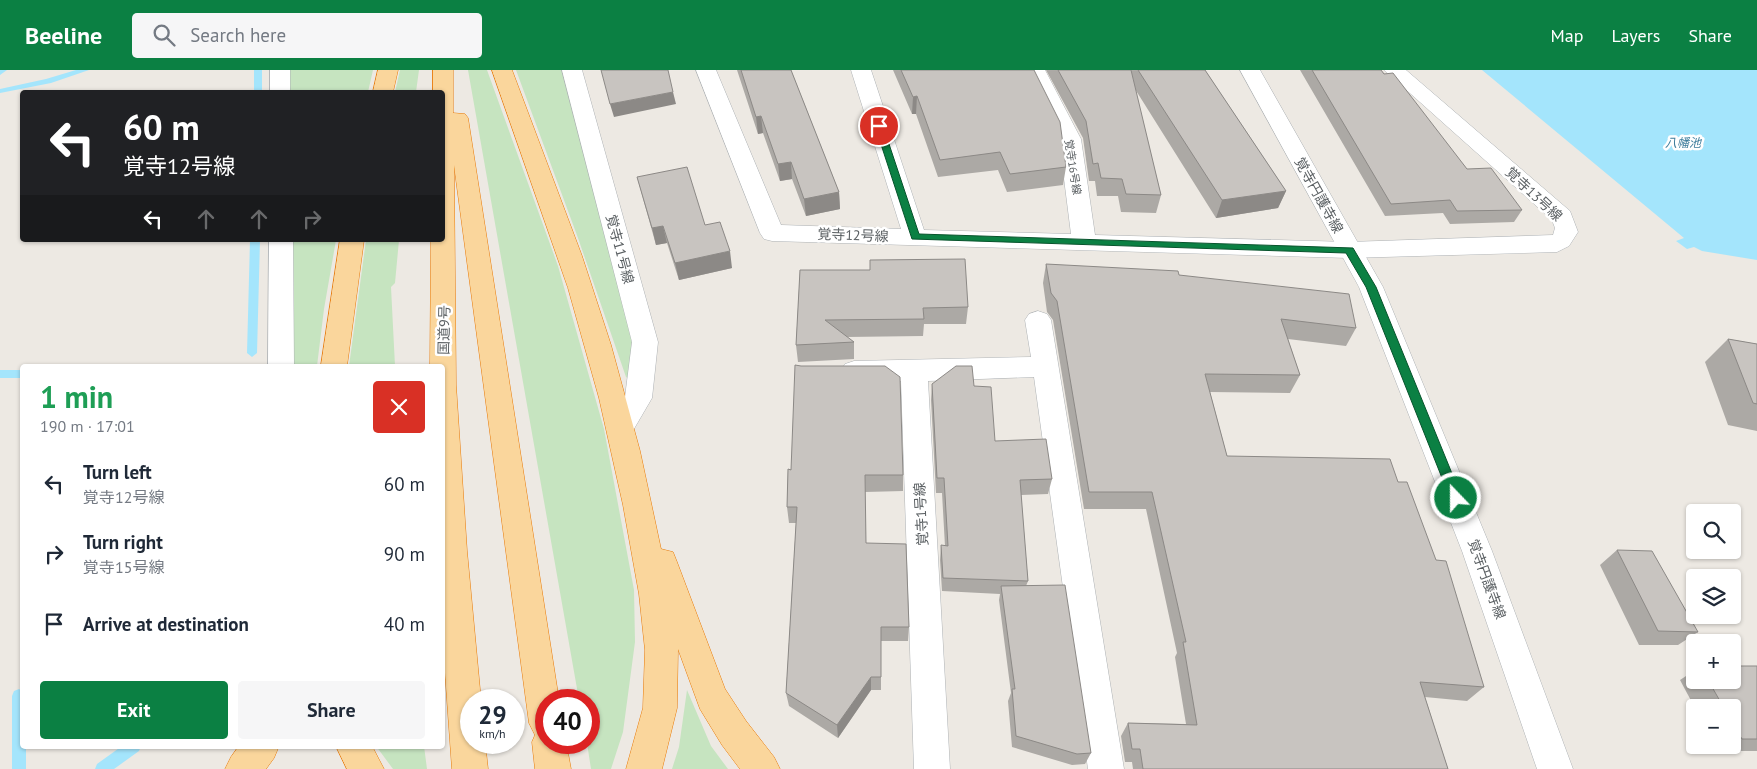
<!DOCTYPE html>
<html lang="en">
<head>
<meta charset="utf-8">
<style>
  :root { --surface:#fff; --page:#f6f6f7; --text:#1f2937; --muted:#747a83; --accent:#0b8043 }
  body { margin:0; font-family:"PT Sans","Noto Sans JP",sans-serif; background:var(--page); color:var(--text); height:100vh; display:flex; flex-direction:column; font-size:19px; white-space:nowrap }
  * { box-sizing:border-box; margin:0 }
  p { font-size:16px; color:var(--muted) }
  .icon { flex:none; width:28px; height:28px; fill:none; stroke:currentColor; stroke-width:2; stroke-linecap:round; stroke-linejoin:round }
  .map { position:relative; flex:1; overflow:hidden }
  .drawer { position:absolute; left:20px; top:294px; width:425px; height:385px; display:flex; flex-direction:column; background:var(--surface); border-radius:5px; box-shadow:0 1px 4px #0004 }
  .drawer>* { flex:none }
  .guide { position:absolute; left:20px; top:20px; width:425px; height:152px; border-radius:5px; box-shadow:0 1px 4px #0004; background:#202124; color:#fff; overflow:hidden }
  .buttons { position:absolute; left:1686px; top:434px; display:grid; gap:10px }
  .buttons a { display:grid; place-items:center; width:55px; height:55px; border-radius:5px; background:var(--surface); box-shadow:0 1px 4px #0004; font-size:25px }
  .speed { position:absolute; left:460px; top:619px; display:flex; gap:10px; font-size:25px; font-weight:700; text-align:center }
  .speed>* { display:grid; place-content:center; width:65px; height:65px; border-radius:50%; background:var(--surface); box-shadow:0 1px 4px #0004; line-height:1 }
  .speed small { font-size:12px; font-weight:400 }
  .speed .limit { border:8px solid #d22; background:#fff; color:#111 }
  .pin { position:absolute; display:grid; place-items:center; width:42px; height:42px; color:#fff; margin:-21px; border:2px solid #fff; border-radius:50%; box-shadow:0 1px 5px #0007 }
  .me { position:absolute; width:55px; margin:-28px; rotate:338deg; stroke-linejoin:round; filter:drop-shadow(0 0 4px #0008) }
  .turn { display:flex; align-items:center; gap:18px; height:105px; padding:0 20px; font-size:22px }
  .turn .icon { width:65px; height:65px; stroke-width:2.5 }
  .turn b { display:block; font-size:35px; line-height:42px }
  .lanes { display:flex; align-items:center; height:48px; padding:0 20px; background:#0003; justify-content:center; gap:25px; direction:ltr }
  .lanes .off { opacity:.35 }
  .round { display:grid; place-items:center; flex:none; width:52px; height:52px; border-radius:5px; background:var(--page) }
  .overview { display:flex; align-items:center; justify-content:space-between; height:85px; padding:0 20px }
  h1 { font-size:30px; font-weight:700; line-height:38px; color:#1e9e55 }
  .button { display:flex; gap:10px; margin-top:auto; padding:10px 20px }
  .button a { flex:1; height:58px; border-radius:5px; background:var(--accent); color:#fff; font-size:20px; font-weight:700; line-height:58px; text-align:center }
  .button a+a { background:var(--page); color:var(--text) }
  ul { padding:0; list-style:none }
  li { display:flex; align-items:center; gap:15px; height:70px; padding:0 20px }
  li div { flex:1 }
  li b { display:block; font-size:19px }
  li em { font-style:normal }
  header { display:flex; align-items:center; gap:30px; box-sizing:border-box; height:70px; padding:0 25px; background:var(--accent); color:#fff }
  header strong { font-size:24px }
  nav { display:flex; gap:28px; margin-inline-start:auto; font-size:18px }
  .search { width:350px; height:45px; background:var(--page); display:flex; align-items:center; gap:12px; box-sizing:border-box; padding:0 18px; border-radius:5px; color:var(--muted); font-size:19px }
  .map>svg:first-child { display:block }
</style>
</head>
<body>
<header>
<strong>Beeline</strong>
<div class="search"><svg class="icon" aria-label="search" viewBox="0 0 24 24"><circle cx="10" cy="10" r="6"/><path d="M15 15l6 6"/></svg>Search here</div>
<nav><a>Map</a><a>Layers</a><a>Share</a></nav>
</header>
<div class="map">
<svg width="1757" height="699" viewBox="0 0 1757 699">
  <rect width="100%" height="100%" fill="#ede9e3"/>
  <path fill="#c6e4c0" d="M 288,0 L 373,0 L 368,22 L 289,22 Z
    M 400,0 L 419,0 L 416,22 L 395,22 Z
    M 468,0 L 487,0 L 558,196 L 604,359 L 634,520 L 635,572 L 623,662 L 611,699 L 591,699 L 587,673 L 589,672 L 589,630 L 579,630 Z
    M 516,0 L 562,0 L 638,274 L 634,314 L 626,307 L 578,168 Z
    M 290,170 L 336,170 L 324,239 L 317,296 L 291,296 Z
    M 366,170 L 399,170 L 395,213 L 391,217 L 395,296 L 349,296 Z
    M 687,620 L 711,676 L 728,699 L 672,699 L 679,677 Z
    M 376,676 L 424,676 L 427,699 L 393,699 Z"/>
  <path fill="#a4e5fc" d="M 1482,0 L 1757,0 L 1757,190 L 1702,181 L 1694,177 L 1687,179 L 1676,171 L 1684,168 Z"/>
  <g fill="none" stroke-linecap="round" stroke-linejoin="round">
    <path fill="#a4e5fc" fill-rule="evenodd" d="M 0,0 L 7,0 L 0,5 Z
      M 76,0 L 89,0 L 51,13 L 0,23 L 0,19 L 46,9 Z
      M 254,0 L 262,0 L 262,22 L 254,22 Z
      M 250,170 L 260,170 L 257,283 L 252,287 L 247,283 Z
      M 0,300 L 22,300 L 22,308 L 0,308 Z
      M 19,619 L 22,621 L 22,676 L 26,676 L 26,699 L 12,699 L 12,626 L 14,621 Z
      M 122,676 L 141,676 L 139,681 L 114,699 L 95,699 L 97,694 Z"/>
    <g stroke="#aeb2b5" stroke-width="1">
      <path id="minor" d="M 270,0 L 290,0 L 290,22 L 270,22 Z
        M 562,0 L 582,0 L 658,272 L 652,328 L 631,364 L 621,367 L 611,364 L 607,356 L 625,327 L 632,272 Z
        M 696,0 L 716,0 L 781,155 L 901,159 L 851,0 L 871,0 L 924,160 L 1071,164 L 1059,69 L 1025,0 L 1045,0 L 1081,69 L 1095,165 L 1349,172 L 1553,165 L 1555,158 L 1552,150 L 1384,0 L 1406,0 L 1570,141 L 1578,162 L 1569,176 L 1557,182 L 1349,188 L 772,171 L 764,169 L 760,163 Z
        M 269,170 L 293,170 L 294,296 L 268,296 Z
        M 1038,241 L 1047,244 L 1051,250 L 1124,699 L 1088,699 L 1034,307 L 928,311 L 950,699 L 914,699 L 901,311 L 854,311 L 845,308 L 841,301 L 845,294 L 854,291 L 1031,287 L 1025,250 L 1029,244 Z"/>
    </g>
    <g stroke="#aeb2b5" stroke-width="1">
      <path id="tertiary" d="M 1240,0 L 1260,0 L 1383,217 L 1492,481 L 1573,699 L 1537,699 L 1462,481 L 1359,217 Z"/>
    </g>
    <g stroke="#e87a08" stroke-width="1">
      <path id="trunk" d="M 378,0 L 398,0 L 393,22 L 373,22 Z
        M 433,0 L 453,0 L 453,43 L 465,44 L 468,48 L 559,630 L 546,630 L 546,672 L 566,672 L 571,699 L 535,699 L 532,672 L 535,665 L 529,653 L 454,95 L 456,315 L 467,481 L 481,630 L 471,630 L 471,672 L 485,672 L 488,699 L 452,699 L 442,561 L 442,296 L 430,296 L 431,170 L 442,170 L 442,22 L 433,22 Z
        M 492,0 L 512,0 L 582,186 L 611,275 L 640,381 L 661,479 L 673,482 L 677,492 L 725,619 L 746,651 L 774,687 L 780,699 L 740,699 L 722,675 L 700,639 L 678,579 L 677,638 L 662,699 L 626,699 L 643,638 L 645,580 L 639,524 L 623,435 L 599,328 L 568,218 Z
        M 340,170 L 364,170 L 347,296 L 321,296 Z
        M 239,676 L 279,676 L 274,688 L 266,699 L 225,699 L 231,687 Z
        M 336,676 L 372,676 L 384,699 L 347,699 Z"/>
    </g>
    <use href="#minor" fill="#fff" fill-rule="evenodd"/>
    <use href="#tertiary" fill="#fff" fill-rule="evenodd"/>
    <use href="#trunk" fill="#fad69c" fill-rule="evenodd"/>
  </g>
  <path fill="#aca9a5" d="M 737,0 L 791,0 L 839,122 L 840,139 L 806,146 L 792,109 L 780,111 L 763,63 L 758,64 Z
    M 893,0 L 1034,0 L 1066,97 L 1063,115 L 1007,122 L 998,100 L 938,107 L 916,44 L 912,44 Z
    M 1046,0 L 1205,0 L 1286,121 L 1278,138 L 1216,148 L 1135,19 L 1161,125 L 1156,143 L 1121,142 L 1118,126 L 1097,126 L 1095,111 L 1089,111 L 1083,68 Z
    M 1300,0 L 1381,0 L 1467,99 L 1522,140 L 1514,152 L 1450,154 L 1443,143 L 1385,146 Z
    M 637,107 L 705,155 L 732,198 L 679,210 L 667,173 L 656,175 Z
    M 1046,194 L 1179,205 L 1356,258 L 1346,276 L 1288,269 L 1300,305 L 1290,323 L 1210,322 L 1227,386 L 1398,412 L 1484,617 L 1467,631 L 1425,627 L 1448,699 L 1133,699 L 1132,692 L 1125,692 L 1121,666 L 1128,653 L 1186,654 L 1175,587 L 1177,583 L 1146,439 L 1084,439 L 1053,250 L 1047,242 L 1043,213 Z
    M 800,200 L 968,237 L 966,254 L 924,254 L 923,266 L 846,267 L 854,272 L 854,289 L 798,292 L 796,275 Z
    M 1728,269 L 1757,274 L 1757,361 L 1728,355 L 1705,292 Z
    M 932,314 L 974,316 L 995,371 L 1052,409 L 1048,424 L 1021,425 L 1028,511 L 1026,516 L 1091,683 L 1085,694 L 1072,695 L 1012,677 L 1008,631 L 1011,623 L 999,530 L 1000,524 L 942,521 L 940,490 L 941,475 L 945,476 L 942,423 L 936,423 L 931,330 Z
    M 788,399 L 903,405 L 903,421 L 865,422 L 866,473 L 909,557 L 908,571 L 881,571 L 881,620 L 871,620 L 838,668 L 789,636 L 786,623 L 796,453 L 789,453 L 787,437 Z
    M 1617,480 L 1698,562 L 1678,575 L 1639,575 L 1600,495 Z
    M 1757,596 L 1757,681 L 1719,681 L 1716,675 L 1732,675 L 1732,638 L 1695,638 L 1680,610 L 1695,600 L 1695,610 L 1732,610 Z"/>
  <path fill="#8c8986" d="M 673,22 L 676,34 L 614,47 L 610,34 Z
    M 917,26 L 916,44 L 912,44 L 913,27 Z
    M 761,46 L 763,63 L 758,64 L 756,47 Z
    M 791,92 L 792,109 L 780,111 L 778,94 Z
    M 1286,121 L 1278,138 L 1216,148 L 1222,130 Z
    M 839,122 L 840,139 L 806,146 L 804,129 Z
    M 663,156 L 667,173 L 656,175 L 652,158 Z
    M 730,181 L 732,198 L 679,210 L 675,193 Z
    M 871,607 L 871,620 L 838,668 L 837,655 Z"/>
  <path fill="#c8c4c0" stroke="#8c8986" d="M 601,0 L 668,0 L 673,22 L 610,34 Z
    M 741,0 L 791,0 L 839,122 L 804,129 L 791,92 L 778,94 L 761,46 L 756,47 Z
    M 901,0 L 1034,0 L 1060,52 L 1066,97 L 1010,104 L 1000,82 L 940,90 L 917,26 L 913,27 Z
    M 1058,0 L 1131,0 L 1161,125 L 1126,124 L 1122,109 L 1101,108 L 1098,93 L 1093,94 L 1086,51 Z
    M 1138,0 L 1205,0 L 1286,121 L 1222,130 Z
    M 1312,0 L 1381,0 L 1384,4 L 1393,3 L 1467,99 L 1491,98 L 1522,140 L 1457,141 L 1450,130 L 1391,134 Z
    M 687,97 L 705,155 L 720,152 L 730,181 L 675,193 L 663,156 L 652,158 L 637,107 Z
    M 965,189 L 968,237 L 923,238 L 924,249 L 825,250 L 854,272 L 796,275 L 800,200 L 870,200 L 870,190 Z
    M 1046,194 L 1178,201 L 1179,205 L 1349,224 L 1356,258 L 1281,249 L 1300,305 L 1205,304 L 1227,386 L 1390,389 L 1398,412 L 1407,412 L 1436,490 L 1446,491 L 1484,617 L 1420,612 L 1448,699 L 1143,699 L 1140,679 L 1132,679 L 1128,653 L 1197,655 L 1183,572 L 1186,572 L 1152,422 L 1089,422 L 1057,231 L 1051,223 Z
    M 1728,269 L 1757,274 L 1757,334 L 1753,333 Z
    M 795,295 L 801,296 L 885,296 L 900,307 L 903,405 L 865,405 L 866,473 L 906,474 L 909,557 L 881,557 L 881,607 L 871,607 L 837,655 L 786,623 L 797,437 L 787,437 L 788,399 L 791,400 Z
    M 956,296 L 972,296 L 974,316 L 991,317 L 995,371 L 1046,369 L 1052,409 L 1020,410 L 1028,511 L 943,508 L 941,475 L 948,476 L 944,408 L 937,408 L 932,314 Z
    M 1617,480 L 1652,481 L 1698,562 L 1658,561 Z
    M 1065,515 L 1091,683 L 1077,684 L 1016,666 L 1012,619 L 1015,619 L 1001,516 Z
    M 1732,596 L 1757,596 L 1757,669 L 1742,669 L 1732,653 L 1732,638 L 1724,638 L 1708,610 L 1732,610 Z"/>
  <path fill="#0b8043" stroke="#07532c" d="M 879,53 L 883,56 L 919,164 L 1353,178 L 1376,217 L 1462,428 L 1460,432 L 1456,433 L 1450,428 L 1366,217 L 1346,183 L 912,169 L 875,56 Z"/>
  <g text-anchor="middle" stroke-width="5" stroke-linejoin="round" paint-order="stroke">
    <g font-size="11" fill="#5b6063" stroke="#fff">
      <text transform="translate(1073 97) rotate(81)" y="4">覚寺16号線</text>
    </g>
    <g font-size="12" font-style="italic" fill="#3d7c9b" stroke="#fff">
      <text x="1683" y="77">八幡池</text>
    </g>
    <g font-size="14" fill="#5b6063" stroke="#fff">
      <text transform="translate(1534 124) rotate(43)" y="5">覚寺13号線</text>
      <text transform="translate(1319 125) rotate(61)" y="5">覚寺円護寺線</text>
      <text transform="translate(853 165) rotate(2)" y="5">覚寺12号線</text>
      <text transform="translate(620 179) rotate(75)" y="5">覚寺11号線</text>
      <text transform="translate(444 260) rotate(-89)" y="5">国道9号</text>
      <text transform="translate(921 444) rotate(-93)" y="5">覚寺1号線</text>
      <text transform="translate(1487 509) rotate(70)" y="5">覚寺円護寺線</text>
    </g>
  </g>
</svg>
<div class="buttons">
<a><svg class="icon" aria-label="search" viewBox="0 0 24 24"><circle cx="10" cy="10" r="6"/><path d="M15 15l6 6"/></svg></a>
<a><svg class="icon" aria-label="layers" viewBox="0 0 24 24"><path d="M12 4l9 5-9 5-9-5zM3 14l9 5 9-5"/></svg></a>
<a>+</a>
<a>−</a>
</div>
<div class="speed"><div>29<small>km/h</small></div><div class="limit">40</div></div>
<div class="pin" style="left:879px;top:56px;background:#d93025"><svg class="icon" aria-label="arrive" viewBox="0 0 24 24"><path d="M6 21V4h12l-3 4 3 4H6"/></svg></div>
<svg class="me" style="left:1456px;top:428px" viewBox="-20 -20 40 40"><circle r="17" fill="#0b8043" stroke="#fff" stroke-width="3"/><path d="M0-11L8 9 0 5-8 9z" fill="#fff"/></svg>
<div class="guide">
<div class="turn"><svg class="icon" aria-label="left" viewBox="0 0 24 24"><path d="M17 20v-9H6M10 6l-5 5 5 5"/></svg><div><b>60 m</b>覚寺12号線</div></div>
<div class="lanes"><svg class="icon" aria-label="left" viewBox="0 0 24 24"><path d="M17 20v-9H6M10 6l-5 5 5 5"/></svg><svg class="icon off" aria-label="ahead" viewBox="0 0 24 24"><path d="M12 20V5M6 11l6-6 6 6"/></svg><svg class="icon off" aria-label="ahead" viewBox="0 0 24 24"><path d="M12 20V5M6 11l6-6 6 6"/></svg><svg class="icon off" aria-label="right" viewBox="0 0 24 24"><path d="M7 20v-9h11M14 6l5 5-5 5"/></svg></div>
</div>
<section class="drawer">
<div class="overview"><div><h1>1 min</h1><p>190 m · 17:01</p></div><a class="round" style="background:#d93025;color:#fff"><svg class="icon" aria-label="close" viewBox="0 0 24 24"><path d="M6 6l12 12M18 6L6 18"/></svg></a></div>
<ul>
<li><svg class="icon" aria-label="left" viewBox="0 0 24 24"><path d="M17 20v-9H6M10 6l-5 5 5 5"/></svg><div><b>Turn left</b><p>覚寺12号線</p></div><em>60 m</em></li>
<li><svg class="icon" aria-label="right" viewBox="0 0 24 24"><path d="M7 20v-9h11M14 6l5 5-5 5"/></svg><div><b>Turn right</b><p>覚寺15号線</p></div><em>90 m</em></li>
<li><svg class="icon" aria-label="arrive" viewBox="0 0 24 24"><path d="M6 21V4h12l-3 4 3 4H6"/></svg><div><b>Arrive at destination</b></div><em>40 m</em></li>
</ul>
<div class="button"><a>Exit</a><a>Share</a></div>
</section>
</div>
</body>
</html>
